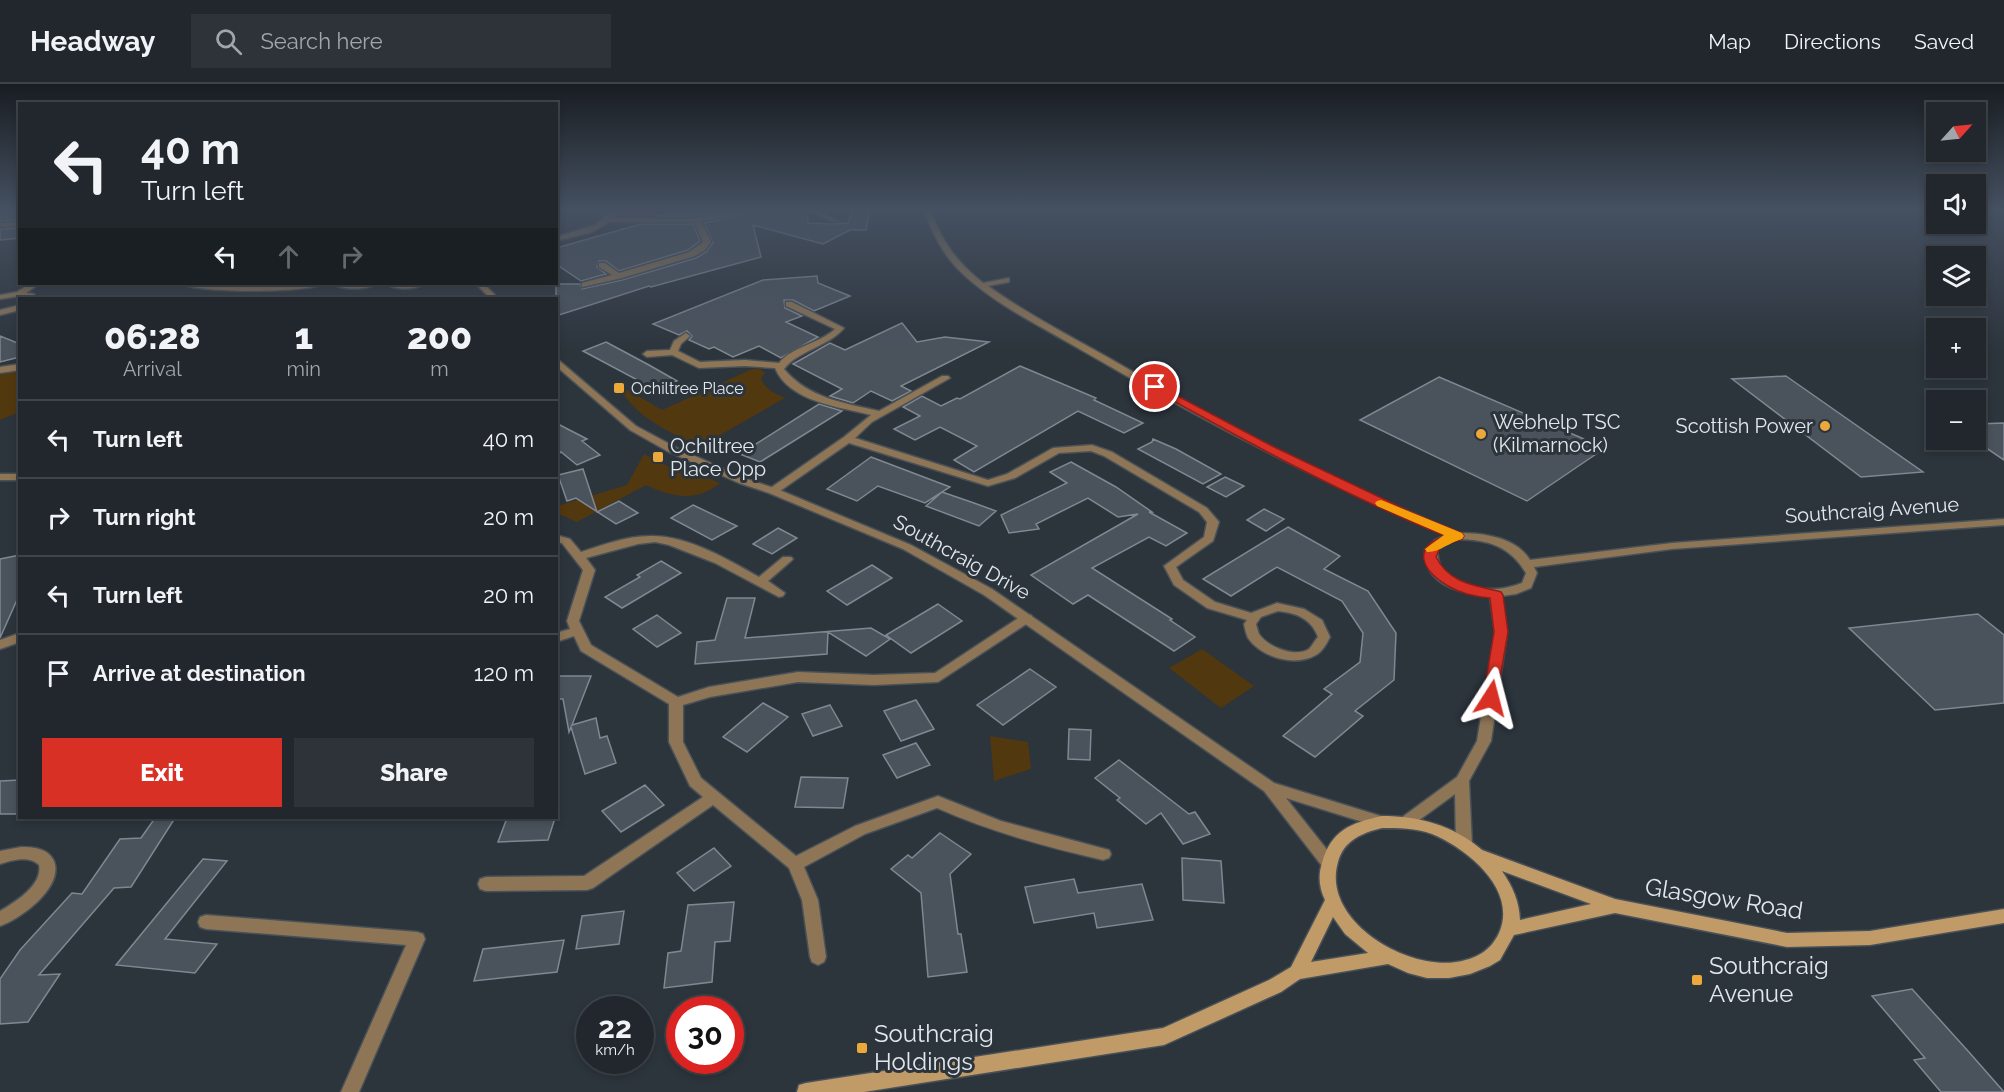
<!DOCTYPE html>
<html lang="en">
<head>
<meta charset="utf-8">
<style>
  :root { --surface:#21272d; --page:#2d3339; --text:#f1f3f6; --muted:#a2a5aa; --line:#3e4449; --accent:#d93025 }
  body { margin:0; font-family:Raleway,sans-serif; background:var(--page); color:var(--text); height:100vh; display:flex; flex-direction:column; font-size:22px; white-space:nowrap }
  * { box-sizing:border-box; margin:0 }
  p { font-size:20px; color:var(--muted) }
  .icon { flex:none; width:33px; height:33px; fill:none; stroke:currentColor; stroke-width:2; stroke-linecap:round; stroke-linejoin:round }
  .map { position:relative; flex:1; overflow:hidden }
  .sheet { position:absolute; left:18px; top:213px; width:540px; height:522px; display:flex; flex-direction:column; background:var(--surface); border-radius:0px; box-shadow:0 3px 9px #0003,0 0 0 2px var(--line) }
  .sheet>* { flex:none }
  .banner { position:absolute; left:18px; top:18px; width:540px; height:183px; border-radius:0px; box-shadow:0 3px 9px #0003,0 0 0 2px var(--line); background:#21272d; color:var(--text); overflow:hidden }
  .needle { width:39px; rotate:63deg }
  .fabs { position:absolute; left:1926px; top:18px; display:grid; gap:12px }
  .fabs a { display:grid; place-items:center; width:60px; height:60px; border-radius:0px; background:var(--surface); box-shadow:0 3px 9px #0003,0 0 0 2px var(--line); font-size:30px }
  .speed { position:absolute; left:576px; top:912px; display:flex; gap:12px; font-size:30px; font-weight:700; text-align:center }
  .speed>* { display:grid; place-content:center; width:78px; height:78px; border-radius:50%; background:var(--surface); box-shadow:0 3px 9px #0003,0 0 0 2px var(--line); line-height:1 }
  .speed small { font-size:15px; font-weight:400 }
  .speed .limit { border:9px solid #d22; background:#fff; color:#111 }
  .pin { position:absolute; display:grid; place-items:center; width:51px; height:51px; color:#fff; margin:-26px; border:3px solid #fff; border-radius:50%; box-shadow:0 2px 6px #0007 }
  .me { position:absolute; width:66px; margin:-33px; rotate:9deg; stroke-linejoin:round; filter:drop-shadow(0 0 4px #0008) }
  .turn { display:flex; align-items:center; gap:21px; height:126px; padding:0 24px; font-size:27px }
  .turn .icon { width:78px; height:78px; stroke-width:2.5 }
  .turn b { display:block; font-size:42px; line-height:51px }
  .lanes { display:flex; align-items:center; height:57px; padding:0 24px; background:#0003; justify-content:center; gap:30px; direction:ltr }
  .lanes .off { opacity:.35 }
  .eta { display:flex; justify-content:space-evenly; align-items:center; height:102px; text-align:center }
  .eta b { font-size:36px; font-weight:800; line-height:42px }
  .cta { display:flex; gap:12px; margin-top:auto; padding:12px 24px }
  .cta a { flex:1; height:69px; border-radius:0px; background:var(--accent); color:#fff; font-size:24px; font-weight:800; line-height:69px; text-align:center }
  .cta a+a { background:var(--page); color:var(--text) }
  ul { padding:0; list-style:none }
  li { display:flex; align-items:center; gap:18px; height:78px; padding:0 24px; border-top:2px solid var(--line) }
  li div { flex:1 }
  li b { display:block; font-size:22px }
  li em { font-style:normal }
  header { display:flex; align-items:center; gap:36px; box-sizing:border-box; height:84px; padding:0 30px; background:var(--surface); border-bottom:2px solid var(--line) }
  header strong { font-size:28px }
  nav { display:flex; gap:33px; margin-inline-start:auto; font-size:21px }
  .search { width:420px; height:54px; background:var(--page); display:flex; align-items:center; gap:15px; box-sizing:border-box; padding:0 21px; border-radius:0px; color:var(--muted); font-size:22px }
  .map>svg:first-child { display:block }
</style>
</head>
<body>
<header>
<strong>Headway</strong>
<div class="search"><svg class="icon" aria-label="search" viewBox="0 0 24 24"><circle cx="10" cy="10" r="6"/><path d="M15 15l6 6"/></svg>Search here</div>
<nav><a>Map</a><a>Directions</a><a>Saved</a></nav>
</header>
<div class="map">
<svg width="2004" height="1008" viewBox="0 0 2004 1008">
  <rect width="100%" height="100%" fill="#2c343c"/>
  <path fill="#52380f" d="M 618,126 L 679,126 L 685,136 L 612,135 Z
    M 752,285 L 760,285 L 765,289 L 761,294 C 764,305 776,310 785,314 L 699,363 C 671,348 640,336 622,308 L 628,306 L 662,326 Z
    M 19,287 L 19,328 L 0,336 L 0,291 Z
    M 644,370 L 673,385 L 695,389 L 720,399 C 696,419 672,413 646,401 L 577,438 L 557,429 L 557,422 L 627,401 Z
    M 1202,565 L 1254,602 L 1221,624 L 1169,584 Z
    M 990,652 L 1028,658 L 1031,685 L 994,697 Z"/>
  <path fill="#4a535c" stroke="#7f8892" stroke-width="1.5" d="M 0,126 L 20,126 L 20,136 L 0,137 Z
    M 703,126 L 730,126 L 687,133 L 657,132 Z
    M 763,126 L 807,126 L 808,139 L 832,140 L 848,139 L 852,126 L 870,126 L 866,146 L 850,146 L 823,160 L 753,141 L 761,173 L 651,203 L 649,202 L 556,232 L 556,200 L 580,200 L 582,205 L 622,196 L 696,174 L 706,168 L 713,159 L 704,139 Z
    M 641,140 L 693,140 L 700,157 L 688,166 L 619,187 L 606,177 L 599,177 L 597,183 L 606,190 L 581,197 L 556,180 L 556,164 Z
    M 20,144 L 20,154 L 0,156 L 0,145 Z
    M 817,192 L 818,199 L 850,212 L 814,227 L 793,216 L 784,216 L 785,224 L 802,232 L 786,238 L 818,253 L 781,274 L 759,262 L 733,273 L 714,263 L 709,265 L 689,256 L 692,252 L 687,247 L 679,251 L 653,240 L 763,196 Z
    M 902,239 L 917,258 L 945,253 L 989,258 L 901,302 L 911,307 L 892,317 L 871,307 L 853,319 L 830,312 L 842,305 L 793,280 L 830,259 L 845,266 Z
    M 0,252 L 20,260 L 20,273 L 0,278 Z
    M 606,258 L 649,281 L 677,297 L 656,306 L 583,267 Z
    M 1020,282 L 1096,314 L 1094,316 L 1143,339 L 1124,349 L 1078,327 L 974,388 L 954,376 L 977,362 L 940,343 L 915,356 L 894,345 L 920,332 L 903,323 L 922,312 L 941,322 L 957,314 L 960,315 Z
    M 1786,292 L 1923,388 L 1861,393 L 1732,295 Z
    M 1439,293 L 1605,364 L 1527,417 L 1360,336 Z
    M 819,320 L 842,327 L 760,378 L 740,370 Z
    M 556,339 L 587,355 L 582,357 L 600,371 L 577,381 L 561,368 L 556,371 Z
    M 2004,339 L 2004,376 L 1976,357 L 1976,340 Z
    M 1153,355 L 1176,365 L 1221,390 L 1203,400 L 1138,365 L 1152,358 Z
    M 871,373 L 950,403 L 925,419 L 878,402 L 857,417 L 827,405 Z
    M 1071,378 L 1116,403 L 1152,428 L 1149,428 L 1187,449 L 1166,462 L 1149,453 L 1092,484 L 1172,535 L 1170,536 L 1195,553 L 1174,567 L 1088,511 L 1073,520 L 1031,491 L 1138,430 L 1118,433 L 1088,414 L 1036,440 L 1039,445 L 1009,449 L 1001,431 L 1067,399 L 1050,388 Z
    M 583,385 L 597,428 L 619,417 L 638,429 L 616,440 L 576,414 L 567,417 L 558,391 Z
    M 1225,393 L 1244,402 L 1226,413 L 1207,403 Z
    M 942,408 L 974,419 L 996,427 L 979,442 L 926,422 Z
    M 693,421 L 737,442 L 712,456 L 671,434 Z
    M 1264,425 L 1284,435 L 1266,447 L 1247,436 Z
    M 1288,443 L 1340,472 L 1324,485 L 1368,507 L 1396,549 L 1394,596 L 1355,627 L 1363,632 L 1315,673 L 1283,652 L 1332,610 L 1324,605 L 1360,578 L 1363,549 L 1342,517 L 1277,483 L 1231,512 L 1203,495 Z
    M 778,444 L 797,454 L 772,470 L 753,460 Z
    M 20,471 L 20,509 L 0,554 L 0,475 Z
    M 661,477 L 681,489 L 622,524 L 605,513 L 640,493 L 637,491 Z
    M 872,481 L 892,494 L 847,521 L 827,507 Z
    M 727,514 L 755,514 L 745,554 L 871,544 L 890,555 L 866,572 L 828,548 L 827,570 L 695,580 L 697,558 L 715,556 Z
    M 938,520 L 962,537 L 911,569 L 886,551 Z
    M 1978,530 L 2004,551 L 2004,619 L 1935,626 L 1849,544 Z
    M 657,531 L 681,549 L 657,563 L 633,545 Z
    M 1030,585 L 1056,603 L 1003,641 L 977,621 Z
    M 556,592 L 591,592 L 572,641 L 596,634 L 600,654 L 607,652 L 616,679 L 585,690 L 571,643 L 569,648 L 563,615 L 556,615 Z
    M 916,616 L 934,645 L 901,657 L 884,627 Z
    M 763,619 L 788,633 L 747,668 L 723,653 Z
    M 830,621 L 842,642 L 813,652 L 802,630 Z
    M 1069,645 L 1091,646 L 1090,676 L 1068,675 Z
    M 916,659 L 930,681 L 897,694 L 883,671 Z
    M 1119,676 L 1189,730 L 1195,728 L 1210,750 L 1183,760 L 1161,729 L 1146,740 L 1117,716 L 1120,714 L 1095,694 Z
    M 801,693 L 848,694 L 843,724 L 795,723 Z
    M 20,696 L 20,730 L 0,730 L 0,697 Z
    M 645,701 L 664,721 L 621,748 L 602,727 Z
    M 155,734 L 175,734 L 131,803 L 114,804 L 39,891 L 60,890 L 28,938 L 0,940 L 0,895 L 20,866 L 72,809 L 82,810 L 120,755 L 141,754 Z
    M 507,734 L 555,734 L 548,756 L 498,758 Z
    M 940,749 L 971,770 L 950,790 L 958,850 L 961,850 L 967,888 L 928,893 L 921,809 L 891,785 L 908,771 L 912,774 Z
    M 714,764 L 731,782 L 694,807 L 677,789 Z
    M 1182,774 L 1221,777 L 1224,819 L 1183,816 Z
    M 203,775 L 227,777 L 165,855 L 217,860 L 195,889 L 116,881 Z
    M 1074,795 L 1078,809 L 1142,800 L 1153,836 L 1097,844 L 1094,829 L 1034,839 L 1025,803 Z
    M 734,818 L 730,857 L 715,858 L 712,898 L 664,904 L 668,869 L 681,867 L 688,821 Z
    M 624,827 L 619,860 L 576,865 L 582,832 Z
    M 564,856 L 557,888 L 474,897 L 483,865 Z
    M 1912,905 L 1968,967 L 2004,1008 L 1941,1008 L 1914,976 L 1925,974 L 1872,912 Z"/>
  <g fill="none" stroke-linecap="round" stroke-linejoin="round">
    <g stroke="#495158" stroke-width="3">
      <path id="minor" d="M 613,126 L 619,126 L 614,134 L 687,135 L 745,126 L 761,126 L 701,137 L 711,158 L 705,166 L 695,172 L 622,194 L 582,203 L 582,199 L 612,191 L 599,183 L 599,179 L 605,179 L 619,189 L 689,168 L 703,158 L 694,138 L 609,138 L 592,148 L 556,157 L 556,153 L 595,141 Z
        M 810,126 L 818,126 L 838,137 L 832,138 Z
        M 924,126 L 930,126 C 943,159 956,177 983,199 L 1009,194 L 1009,198 L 988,202 C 1026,229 1068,251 1109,274 C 1222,340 1338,399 1459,449 C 1483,449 1516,453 1530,476 L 1672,459 L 2004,435 L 2004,441 L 1672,465 L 1534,483 L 1537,489 L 1531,504 L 1516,510 L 1502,512 L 1507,548 L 1491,657 L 1469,697 L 1472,761 L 1469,765 L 1464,767 L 1459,765 L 1456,761 L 1455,710 L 1411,742 L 1406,744 L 1401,742 L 1398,738 L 1401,734 L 1457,693 L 1477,657 L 1495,548 L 1490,513 C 1470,510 1440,506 1429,485 C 1426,480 1426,472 1425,466 L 1435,456 L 1446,451 C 1323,400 1205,338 1090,271 C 1048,246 1000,224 964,191 C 944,173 933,151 924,126 ZM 1457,455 C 1488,456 1509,461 1526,489 L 1522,499 C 1498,509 1459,508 1442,485 C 1438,480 1438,472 1437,466 L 1447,459 Z
        M 20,138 L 20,142 L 0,143 L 0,139 Z
        M 30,200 L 39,200 L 26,209 L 34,210 L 36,214 L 19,212 L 0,215 L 0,211 L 17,208 Z
        M 182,200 L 251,202 L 323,200 C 308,209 197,209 182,200 Z
        M 332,200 L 377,200 C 367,206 342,206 332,200 Z
        M 385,200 L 425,200 C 415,206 395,206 385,200 Z
        M 786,218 L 792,218 L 844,244 C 828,263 799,266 784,285 C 808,314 844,319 879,327 L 942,292 L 948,292 L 950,294 L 872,338 L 855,354 L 988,396 L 1007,390 L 1053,364 L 1092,361 L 1112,368 L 1207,424 L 1219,438 L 1213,457 L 1176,483 L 1183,496 L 1215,518 L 1251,529 L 1277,519 L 1304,525 L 1322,536 L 1330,553 C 1327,559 1322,568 1316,571 C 1295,583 1262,574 1248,554 C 1246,550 1245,545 1244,540 L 1247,536 L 1207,524 L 1174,501 L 1164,482 L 1204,453 L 1207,438 L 1199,428 L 1104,372 L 1091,367 L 1059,369 L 1015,394 L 988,402 L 849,359 L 777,409 L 769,409 L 768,407 L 769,405 L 844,353 L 871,331 C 840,323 789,318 775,284 L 745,282 L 699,284 L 672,271 L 647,273 L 643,270 L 647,267 L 670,266 L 674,257 L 686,249 L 690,252 L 681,260 L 678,267 L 700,278 L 745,276 L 779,279 C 793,262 819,260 835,245 L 786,222 ZM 1278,527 C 1296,529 1311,534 1318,553 C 1315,556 1312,562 1309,565 C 1295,574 1268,563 1259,550 C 1258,547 1257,544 1256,540 L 1261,533 Z
        M 20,221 L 20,226 L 0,231 L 0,226 Z
        M 20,280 L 20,286 L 0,289 L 0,283 Z
        M 0,390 L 20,390 L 20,396 L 0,396 Z
        M 556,451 L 570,455 L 581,468 C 603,461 626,452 650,452 C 687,451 727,475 759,493 L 783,473 L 791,473 L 793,475 L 791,477 L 768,497 L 785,509 L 783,512 L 779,513 L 715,479 L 669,461 L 655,458 L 638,460 L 586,474 L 595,486 L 579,537 L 591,561 L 678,613 L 709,603 L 798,588 L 874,591 L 935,589 L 1023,531 L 1031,531 L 1033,534 L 1031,537 L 938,598 L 874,601 L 798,598 L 710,613 L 683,621 L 683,658 L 701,694 L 796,772 L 855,742 L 938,712 L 1001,737 L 1109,766 L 1111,770 L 1109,774 L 1103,776 C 1046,763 991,748 937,724 L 865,750 L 804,783 L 818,816 L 826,873 L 824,878 L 818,881 L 812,878 L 810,873 L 802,816 L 789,784 L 713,721 L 593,804 L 587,806 L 486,807 L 480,805 L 478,800 L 480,795 L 486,793 L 584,792 L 703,713 L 690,702 L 669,658 L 669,620 L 581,567 L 574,552 L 556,558 L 556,549 L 570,545 L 567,537 L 583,486 L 562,459 L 556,458 Z
        M 20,549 L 20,558 L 0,565 L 0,556 Z
        M 21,763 C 33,763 48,764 54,777 C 64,803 21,835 0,842 L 0,827 C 15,818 43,801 39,781 C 29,771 12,776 0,780 L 0,767 Z
        M 206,831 L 417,848 L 423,850 L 425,855 L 359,1008 L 341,1008 L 406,861 L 206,845 L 200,843 L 198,838 L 200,833 Z"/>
    </g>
    <g stroke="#495158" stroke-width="3">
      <path id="tertiary" d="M 476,200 L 484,200 L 498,214 L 490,214 Z
        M 556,274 L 636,342 L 677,364 L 747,395 L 777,405 L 911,461 L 992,505 L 1274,699 L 1387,734 L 1390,738 L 1387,742 L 1382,744 L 1286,714 L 1336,777 L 1334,782 L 1328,783 L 1322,782 L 1264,707 L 984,511 L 903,465 L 769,409 L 739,399 L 669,368 L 630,346 L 556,282 Z"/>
    </g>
    <g stroke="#495158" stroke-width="3">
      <path id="secondary" d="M 1382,732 C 1419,732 1453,741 1482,766 L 1615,815 L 1787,849 L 1870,847 L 2004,825 L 2004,839 L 1870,861 L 1787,863 L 1615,829 L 1514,851 L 1500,876 L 1490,882 L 1470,890 L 1449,894 L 1427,894 L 1408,889 L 1388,880 L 1300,895 L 1281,908 L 1164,961 L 864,1008 L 797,1008 L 799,1001 L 806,999 L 1163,944 L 1269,896 L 1291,883 L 1325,816 C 1319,804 1318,791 1322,779 C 1331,746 1351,739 1382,732 ZM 1382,744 C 1398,744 1416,744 1432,750 C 1468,765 1518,806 1499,849 C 1490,868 1475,875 1456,878 C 1405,886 1321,836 1338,778 C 1344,756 1362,749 1382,744 ZM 1502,787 L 1591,820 L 1520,836 C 1519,817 1513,803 1502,787 ZM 1333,833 L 1345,850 L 1368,869 L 1311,878 Z"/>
    </g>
    <use href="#minor" fill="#8d7556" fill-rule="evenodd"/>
    <use href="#tertiary" fill="#8d7556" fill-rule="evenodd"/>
    <use href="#secondary" fill="#c09a67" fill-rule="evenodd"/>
  </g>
  <linearGradient id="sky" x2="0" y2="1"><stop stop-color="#181d21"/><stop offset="0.47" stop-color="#455061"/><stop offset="1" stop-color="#455061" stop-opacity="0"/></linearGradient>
  <rect width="2004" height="267" fill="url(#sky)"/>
  <path fill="#d93025" stroke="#8d1f18" stroke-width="1.5" d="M 1155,300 L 1272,362 L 1415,430 L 1462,449 L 1464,452 L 1462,455 L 1441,462 L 1436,473 C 1450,500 1475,501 1501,508 L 1503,511 L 1508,548 L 1496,618 L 1486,618 L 1483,614 L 1494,548 L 1490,514 C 1476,513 1460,509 1448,502 C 1423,487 1410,464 1445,452 C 1344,411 1247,358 1152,305 L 1150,303 Z"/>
  <path fill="#f59e0b" d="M 1381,416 L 1462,449 L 1464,452 L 1462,455 C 1450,458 1438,469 1427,468 L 1425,465 L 1444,451 L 1377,422 L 1375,419 L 1377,417 Z"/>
  <g fill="#eda83b" stroke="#2c343c" stroke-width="2">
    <rect x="613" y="298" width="12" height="12" rx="3"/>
    <circle cx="1825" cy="342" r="6"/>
    <circle cx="1481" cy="350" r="6"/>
    <rect x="652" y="367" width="12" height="12" rx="3"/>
    <rect x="1691" y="890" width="12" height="12" rx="3"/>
    <rect x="856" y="958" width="12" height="12" rx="3"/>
  </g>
  <g text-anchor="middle" stroke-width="6" stroke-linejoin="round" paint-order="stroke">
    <g font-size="16" fill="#e2e7ed" stroke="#2c343c" text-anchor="start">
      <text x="631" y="310">Ochiltree Place</text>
    </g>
    <g font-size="20" fill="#e2e7ed" stroke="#2c343c" text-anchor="start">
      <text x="1493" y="345">Webhelp TSC<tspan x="1493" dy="23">(Kilmarnock)</tspan></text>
      <text x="1813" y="349" text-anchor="end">Scottish Power</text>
      <text x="670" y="369">Ochiltree<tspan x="670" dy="23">Place Opp</tspan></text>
    </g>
    <g font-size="20" fill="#e2e7ed" stroke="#2c343c">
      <text transform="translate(1872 426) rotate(-4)" y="7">Southcraig Avenue</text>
      <text transform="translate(962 473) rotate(29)" y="7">Southcraig Drive</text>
    </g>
    <g font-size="24" fill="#e2e7ed" stroke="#2c343c">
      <text transform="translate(1724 815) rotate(9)" y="8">Glasgow Road</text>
    </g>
    <g font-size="24" fill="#e2e7ed" stroke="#2c343c" text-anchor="start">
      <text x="1709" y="890">Southcraig<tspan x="1709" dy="28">Avenue</tspan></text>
      <text x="874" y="958">Southcraig<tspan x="874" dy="28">Holdings</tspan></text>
    </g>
  </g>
</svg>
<div class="fabs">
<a><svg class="needle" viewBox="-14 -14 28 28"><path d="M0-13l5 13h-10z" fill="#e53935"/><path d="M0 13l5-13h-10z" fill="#a2a5aa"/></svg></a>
<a><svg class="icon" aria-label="sound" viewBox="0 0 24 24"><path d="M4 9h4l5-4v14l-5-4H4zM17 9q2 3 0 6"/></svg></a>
<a><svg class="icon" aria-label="layers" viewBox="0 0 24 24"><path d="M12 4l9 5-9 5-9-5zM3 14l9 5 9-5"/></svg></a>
<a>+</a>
<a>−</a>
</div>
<div class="speed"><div>22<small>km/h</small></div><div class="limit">30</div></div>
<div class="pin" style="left:1155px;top:303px;background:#d93025"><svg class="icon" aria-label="arrive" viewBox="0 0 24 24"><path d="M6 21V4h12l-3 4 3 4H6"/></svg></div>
<svg class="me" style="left:1491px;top:614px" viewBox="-20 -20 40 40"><path d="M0-17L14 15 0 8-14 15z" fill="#d93025" stroke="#fff" stroke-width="4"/></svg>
<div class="banner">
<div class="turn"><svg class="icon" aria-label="left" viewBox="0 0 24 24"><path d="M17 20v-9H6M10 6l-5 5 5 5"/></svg><div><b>40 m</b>Turn left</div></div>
<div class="lanes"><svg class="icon" aria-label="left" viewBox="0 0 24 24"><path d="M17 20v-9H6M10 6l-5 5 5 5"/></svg><svg class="icon off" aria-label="ahead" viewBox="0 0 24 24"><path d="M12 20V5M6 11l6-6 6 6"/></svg><svg class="icon off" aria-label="right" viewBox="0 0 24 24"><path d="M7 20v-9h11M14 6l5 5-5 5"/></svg></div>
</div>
<section class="sheet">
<div class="eta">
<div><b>06:28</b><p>Arrival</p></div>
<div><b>1</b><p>min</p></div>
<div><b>200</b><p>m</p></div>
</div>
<ul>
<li><svg class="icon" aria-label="left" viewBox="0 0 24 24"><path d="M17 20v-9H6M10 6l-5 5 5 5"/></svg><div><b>Turn left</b></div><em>40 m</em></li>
<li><svg class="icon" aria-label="right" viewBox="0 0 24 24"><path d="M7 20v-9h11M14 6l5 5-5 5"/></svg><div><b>Turn right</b></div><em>20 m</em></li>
<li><svg class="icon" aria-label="left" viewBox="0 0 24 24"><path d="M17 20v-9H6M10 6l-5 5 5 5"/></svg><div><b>Turn left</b></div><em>20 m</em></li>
<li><svg class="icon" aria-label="arrive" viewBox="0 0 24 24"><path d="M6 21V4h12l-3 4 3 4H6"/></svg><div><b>Arrive at destination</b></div><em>120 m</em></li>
</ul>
<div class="cta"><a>Exit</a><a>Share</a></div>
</section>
</div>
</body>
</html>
